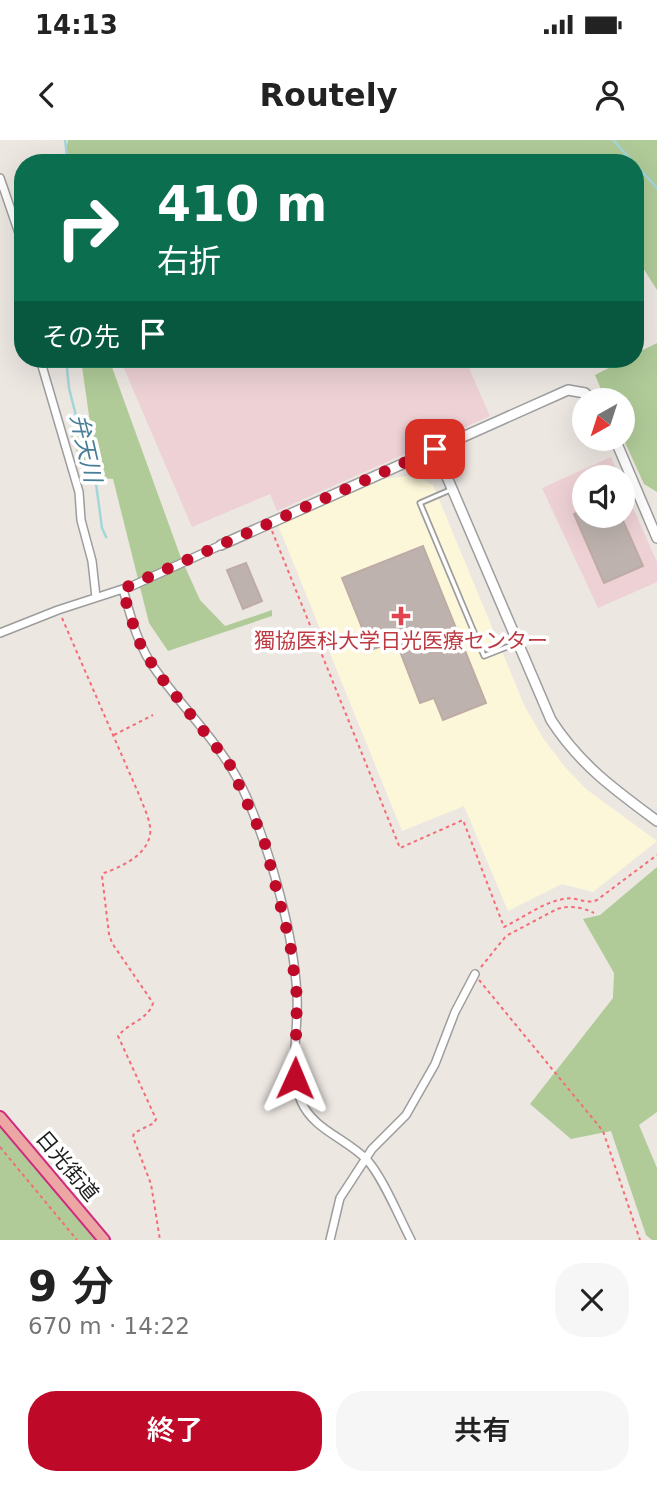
<!DOCTYPE html>
<html lang="ja">
<head>
<meta charset="utf-8">
<style>
  :root { --surface:#fff; --page:#f6f6f6; --text:#222; --muted:#767676; --accent:#bf0928 }
  body { margin:0; font-family:"DejaVu Sans","Noto Sans JP",sans-serif; background:var(--page); color:var(--text); height:100vh; display:flex; flex-direction:column; font-size:26px; white-space:nowrap }
  * { box-sizing:border-box; margin:0 }
  p { font-size:23px; color:var(--muted) }
  .icon { flex:none; width:38px; height:38px; fill:none; stroke:currentColor; stroke-width:2; stroke-linecap:round; stroke-linejoin:round }
  .map { position:relative; height:1100px; overflow:hidden }
  .details { display:flex; flex-direction:column; background:var(--surface); flex:1 }
  .details>* { flex:none }
  .guide { position:absolute; left:14px; top:14px; width:630px; height:214px; border-radius:28px; box-shadow:0 7px 28px #0002; background:#0b6e4f; color:#fff; overflow:hidden }
  .needle { width:46px; rotate:219deg }
  .fabs { position:absolute; left:572px; top:248px; display:grid; gap:14px }
  .fabs a { display:grid; place-items:center; width:63px; height:63px; border-radius:50%; background:var(--surface); box-shadow:0 7px 28px #0002; font-size:35px }
  .pin { position:absolute; display:grid; place-items:center; width:60px; height:60px; color:#fff; margin:-30px; border-radius:14px; box-shadow:0 4px 10px #0006 }
  .me { position:absolute; width:77px; margin:-38px; rotate:1deg; stroke-linejoin:round; filter:drop-shadow(0 0 5px #0008) }
  .turn { display:flex; align-items:center; gap:24px; height:147px; padding:0 28px; font-size:32px }
  .turn .icon { width:91px; height:91px; stroke-width:2.5 }
  .turn b { display:block; font-size:49px; line-height:60px }
  .then { display:flex; align-items:center; height:66px; padding:0 28px; background:#0003; gap:14px; font-size:26px }
  .round { display:grid; place-items:center; flex:none; width:74px; height:74px; border-radius:28px; background:var(--page) }
  .head { display:flex; align-items:center; justify-content:space-between; height:119px; padding:0 28px }
  h1 { font-size:42px; font-weight:600; line-height:52px }
  .action { display:flex; gap:14px; margin-top:auto; padding:14px 28px }
  .action a { flex:1; height:80px; border-radius:28px; background:var(--accent); color:#fff; font-size:28px; font-weight:600; line-height:80px; text-align:center }
  .action a+a { background:var(--page); color:var(--text) }
  .status { display:flex; justify-content:space-between; align-items:center; height:49px; padding:0 35px; background:var(--surface); direction:ltr }
  .status svg { height:19px; fill:currentColor }
  header { display:flex; justify-content:space-between; align-items:center; height:91px; padding:0 28px; background:var(--surface); font-size:32px; font-weight:600 }
  .map>svg:first-child { display:block }
</style>
</head>
<body>
<div class="status"><b>14:13</b><svg viewBox="0 0 49 12"><path d="M0 12V9h3v3zM5 12V6h3v6zM10 12V3h3v9zM15 12V0h3v12zM26 1h20v11H26zM47 4h2v5h-2z"/></svg></div>
<header><svg class="icon" aria-label="back" viewBox="0 0 24 24"><path d="M15 5l-7 7 7 7"/></svg>Routely<svg class="icon" aria-label="person" viewBox="0 0 24 24"><circle cx="12" cy="8" r="4"/><path d="M4 21q1-7 8-7t8 7"/></svg></header>
<div class="map">
<svg width="657" height="1100" viewBox="0 0 657 1100">
  <rect width="100%" height="100%" fill="#ede7e2"/>
  <path fill="#edd1d5" d="M 120,219 L 465,219 L 490,276 L 277,371 L 270,354 L 192,387 Z
    M 611,317 L 620,338 L 584,338 L 584,376 L 623,376 L 623,345 L 657,422 L 657,442 L 598,468 L 542,348 Z"/>
  <path fill="#fdf7da" d="M 407,336 L 420,338 L 433,345 L 525,567 L 543,598 L 565,627 L 586,649 L 657,701 L 593,752 L 562,744 L 508,771 L 464,666 L 402,691 L 278,385 L 384,339 Z"/>
  <path fill="#b0cb98" d="M 68,0 L 657,0 L 657,150 L 635,115 L 635,23 L 64,23 Z
    M 657,203 L 657,352 L 644,344 L 623,298 L 623,261 L 606,261 L 595,235 L 626,219 L 635,219 L 635,214 Z
    M 81,219 L 109,219 L 181,418 L 200,460 L 225,486 L 272,470 L 272,476 L 168,511 L 149,483 L 113,339 L 86,337 L 70,293 L 91,290 Z
    M 657,727 L 657,972 L 639,985 L 657,1028 L 657,1100 L 652,1100 L 646,1095 L 611,991 L 571,999 L 530,964 L 613,858 L 614,833 L 583,779 L 600,775 Z
    M 0,987 L 96,1100 L 0,1100 Z"/>
  <g fill="none" stroke-linecap="round" stroke-linejoin="round">
    <path stroke="#a3d6d9" stroke-width="2.5" d="M 65,0 L 68,23
      M 613,0 L 634,23
      M 635,24 L 657,48
      M 66,219 L 69,248 L 81,296 L 95,336 L 102,388 L 106,397"/>
  </g>
  <path fill="#bdb2ae" stroke="#beaba5" stroke-width="2" d="M 584,370 L 584,376 L 621,376 L 643,426 L 604,443 L 574,374 Z
    M 423,406 L 486,563 L 443,580 L 434,558 L 420,563 L 396,501 L 371,510 L 342,438 Z
    M 246,423 L 262,461 L 243,469 L 227,430 Z"/>
  <g fill="none" stroke-linecap="round" stroke-linejoin="round">
    <g stroke="#9d9d9d" stroke-width="7">
      <path id="service" d="M 450,350 L 420,363 L 484,516 L 517,503"/>
    </g>
    <g stroke="#9d9d9d" stroke-width="10">
      <path id="minor" d="M 0,38 L 20,96 L 23,116
        M 40,219 L 79,352 L 81,380 L 92,421 L 96,457
        M 123,449 C 131,478 138,507 157,532 C 187,573 225,608 246,656 C 271,713 294,794 297,856 C 299,890 288,929 301,961 C 313,990 348,999 368,1021 C 384,1040 399,1077 411,1100
        M 0,493 L 58,470 L 132,446 L 221,405
        M 330,1100 L 340,1058 L 372,1009 L 406,975 L 435,924 L 455,872 L 475,834"/>
    </g>
    <g stroke="#9d9d9d" stroke-width="12">
      <path id="tertiary" d="M 615,299 L 657,398
        M 435,309 L 551,580 C 580,625 615,650 657,681
        M 221,405 L 568,250 L 585,253 L 594,261"/>
    </g>
    <g stroke="#ce2b7f" stroke-width="14">
      <path id="trunk" d="M 0,977 L 104,1100"/>
    </g>
    <path stroke="#f36c76" stroke-width="2" stroke-dasharray="3.5 3.5" stroke-linecap="butt" d="M 272,391 L 400,708 L 463,680 L 504,787 C 523,778 543,762 564,759 C 576,756 585,765 597,760 L 657,715
      M 62,478 L 140,657 C 144,668 152,683 150,695 C 146,716 121,727 104,733 L 102,736 L 109,794 L 112,803 L 153,863 C 149,879 128,883 118,896 L 156,979 L 154,983 L 134,993 L 133,997 L 151,1044 L 160,1100
      M 114,595 L 153,575
      M 481,827 L 506,796 L 557,769 C 569,765 582,767 594,773
      M 479,840 L 603,991 L 640,1100
      M 0,1007 L 77,1100"/>
    <use href="#service" stroke="#fff" stroke-width="3.5"/>
    <use href="#minor" stroke="#fff" stroke-width="7"/>
    <use href="#tertiary" stroke="#fff" stroke-width="9"/>
    <use href="#trunk" stroke="#eca6a4" stroke-width="10"/>
  </g>
  <g fill="none" stroke-linecap="round" stroke-linejoin="round">
    <path stroke="#bf0928" stroke-width="12" stroke-dasharray="0 21.6" d="M 295,938 L 297,856 L 290,803 L 264,700 L 229,623 L 156,531 L 138,500 L 122,449 L 435,309"/>
  </g>
  <path fill="#e0444e" stroke="#fff" stroke-width="2.5" d="M397.5 465.5h7v7h7v7h-7v7h-7v-7h-7v-7h7z"/>
  <g text-anchor="middle" stroke-width="7" stroke-linejoin="round" paint-order="stroke">
    <g font-size="21" fill="#be3a42" stroke="#fff">
      <text x="401" y="508">獨協医科大学日光医療センター</text>
    </g>
    <g font-size="21" fill="#1c1c1c" stroke="#fff">
      <text transform="translate(67 1026) rotate(50)" y="7">日光街道</text>
    </g>
    <g font-size="23" font-style="italic" fill="#477d97" stroke="#fff">
      <text transform="translate(86 308) rotate(77)" y="8">弁天川</text>
    </g>
  </g>
</svg>
<div class="fabs">
<a><svg class="needle" viewBox="-14 -14 28 28"><path d="M0-13l5 13h-10z" fill="#e53935"/><path d="M0 13l5-13h-10z" fill="#767676"/></svg></a>
<a><svg class="icon" aria-label="sound" viewBox="0 0 24 24"><path d="M4 9h4l5-4v14l-5-4H4zM17 9q2 3 0 6"/></svg></a>
</div>
<div class="pin" style="left:435px;top:309px;background:#d93025"><svg class="icon" aria-label="arrive" viewBox="0 0 24 24"><path d="M6 21V4h12l-3 4 3 4H6"/></svg></div>
<svg class="me" style="left:295px;top:938px" viewBox="-20 -20 40 40"><path d="M0-17L14 15 0 8-14 15z" fill="#bf0928" stroke="#fff" stroke-width="4"/></svg>
<div class="guide">
<div class="turn"><svg class="icon" aria-label="right" viewBox="0 0 24 24"><path d="M7 20v-9h11M14 6l5 5-5 5"/></svg><div><b>410 m</b>右折</div></div>
<div class="then">その先<svg class="icon" aria-label="arrive" viewBox="0 0 24 24"><path d="M6 21V4h12l-3 4 3 4H6"/></svg></div>
</div>
</div>
<section class="details">
<div class="head"><div><h1>9 分</h1><p>670 m · 14:22</p></div><a class="round"><svg class="icon" aria-label="close" viewBox="0 0 24 24"><path d="M6 6l12 12M18 6L6 18"/></svg></a></div>
<div class="action"><a>終了</a><a>共有</a></div>
</section>
</body>
</html>
